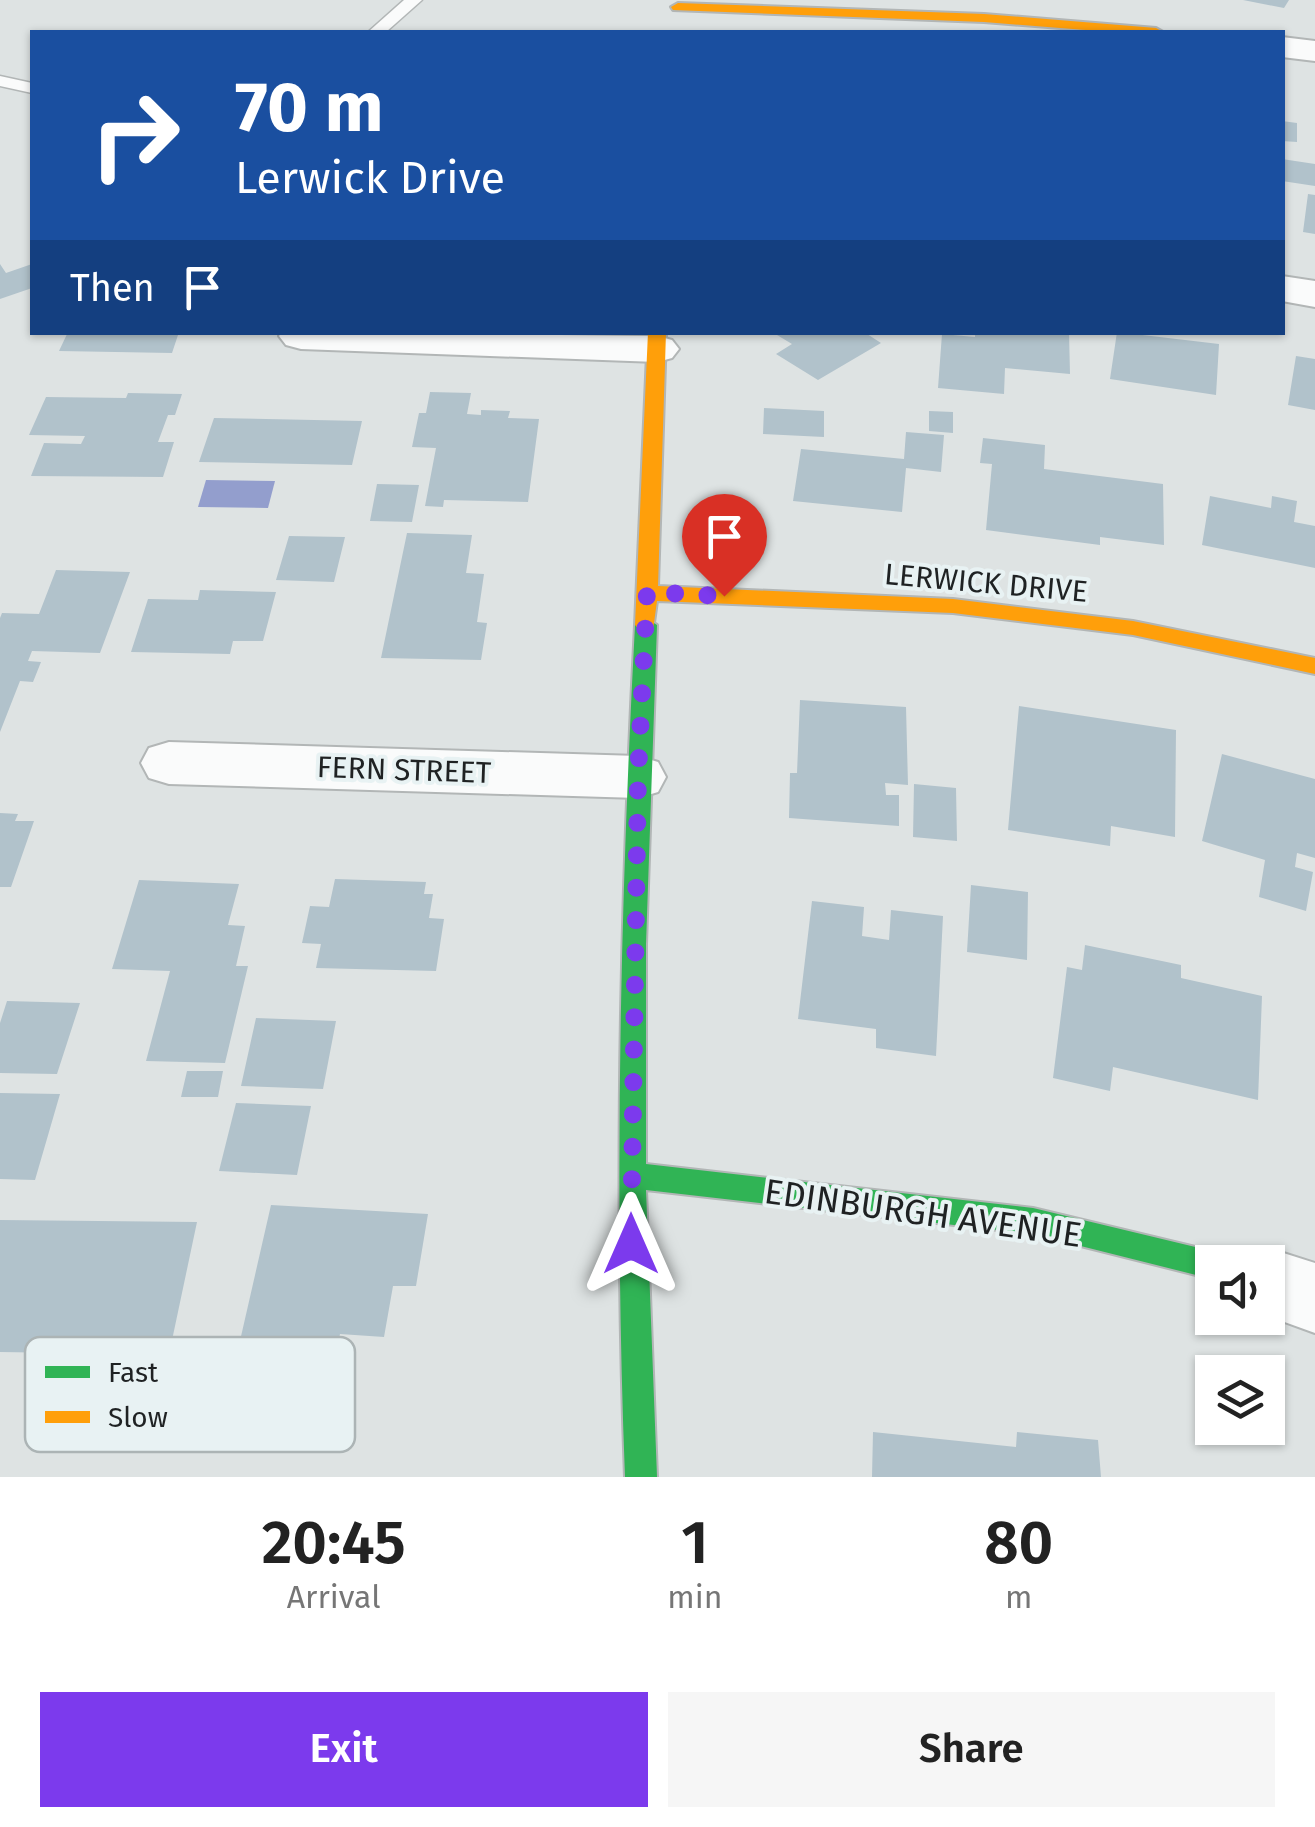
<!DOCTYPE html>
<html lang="en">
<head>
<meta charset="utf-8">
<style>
  :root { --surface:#fff; --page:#f6f6f6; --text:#222; --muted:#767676; --accent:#7c3aed }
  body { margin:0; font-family:"Fira Sans",sans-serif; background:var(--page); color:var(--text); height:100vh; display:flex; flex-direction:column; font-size:38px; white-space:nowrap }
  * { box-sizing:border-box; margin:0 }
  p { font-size:32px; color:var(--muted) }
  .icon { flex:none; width:55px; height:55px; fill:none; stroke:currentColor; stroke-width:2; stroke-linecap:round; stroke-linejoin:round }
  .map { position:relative; height:1477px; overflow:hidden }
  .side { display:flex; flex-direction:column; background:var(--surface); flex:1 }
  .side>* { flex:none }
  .top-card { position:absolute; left:30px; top:30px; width:1255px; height:305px; border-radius:0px; box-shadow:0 2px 8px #0004; background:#1a4fa0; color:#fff; overflow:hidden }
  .fabs { position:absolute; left:1195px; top:1245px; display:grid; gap:20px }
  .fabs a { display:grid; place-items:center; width:90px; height:90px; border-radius:0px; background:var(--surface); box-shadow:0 2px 8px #0004; font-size:50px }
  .pin { position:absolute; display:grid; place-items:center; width:85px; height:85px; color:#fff; margin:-102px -42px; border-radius:50% 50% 50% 0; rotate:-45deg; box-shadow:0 0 10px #0007 }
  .pin .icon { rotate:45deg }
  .me { position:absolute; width:110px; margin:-55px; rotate:0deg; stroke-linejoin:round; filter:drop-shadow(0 0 8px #0008) }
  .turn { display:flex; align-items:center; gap:35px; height:210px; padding:0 40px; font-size:45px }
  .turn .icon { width:130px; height:130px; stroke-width:2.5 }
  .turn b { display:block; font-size:70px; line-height:85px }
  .then { display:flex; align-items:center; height:95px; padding:0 40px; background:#0003; gap:20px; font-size:38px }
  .eta { display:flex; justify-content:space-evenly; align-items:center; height:170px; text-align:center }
  .eta b { font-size:60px; font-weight:600; line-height:70px }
  .primary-button { display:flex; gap:20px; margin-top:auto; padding:20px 40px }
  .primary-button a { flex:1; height:115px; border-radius:0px; background:var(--accent); color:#fff; font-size:40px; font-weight:600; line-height:115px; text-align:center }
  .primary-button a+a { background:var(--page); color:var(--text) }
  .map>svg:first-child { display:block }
</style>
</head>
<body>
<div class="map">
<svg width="1315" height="1477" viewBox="0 0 1315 1477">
  <rect width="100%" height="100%" fill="#dee3e3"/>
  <path fill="#939ecd" d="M 206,480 L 275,481 L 268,508 L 198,507 Z"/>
  <path fill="#b1c2cb" d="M 1243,0 L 1289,0 L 1284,8 Z
    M 1282,121 L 1297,123 L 1297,142 L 1282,141 Z
    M 1282,159 L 1315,164 L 1315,186 L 1282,181 Z
    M 1308,194 L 1315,195 L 1315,234 L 1303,232 Z
    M 0,264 L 6,273 L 32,264 L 32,288 L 0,299 Z
    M 68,332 L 179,332 L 172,353 L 59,351 Z
    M 772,332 L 864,332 L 881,343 L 818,380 L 776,354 L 792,344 Z
    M 975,332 L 1069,332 L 1070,374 L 1005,368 L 1004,394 L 938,388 L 942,334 L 975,337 Z
    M 1117,332 L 1219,344 L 1216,395 L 1110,379 Z
    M 1296,356 L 1315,359 L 1315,410 L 1288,405 Z
    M 430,392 L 471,393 L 467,414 L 481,415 L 481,410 L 510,411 L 508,418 L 539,419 L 528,502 L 444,500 L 443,507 L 425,506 L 436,448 L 412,447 L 419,413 L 426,413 Z
    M 128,393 L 182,394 L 175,415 L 168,415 L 158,442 L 174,442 L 163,477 L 31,476 L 44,443 L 81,444 L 85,436 L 29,435 L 46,397 L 126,398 Z
    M 764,408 L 824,411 L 824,437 L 763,434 Z
    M 929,411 L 953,412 L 953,433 L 929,431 Z
    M 214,418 L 362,421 L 352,465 L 199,462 Z
    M 906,432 L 944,435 L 941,472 L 906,468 L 902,512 L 793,501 L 801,449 L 904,459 Z
    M 983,438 L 1045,445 L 1044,469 L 1163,484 L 1164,545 L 1100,537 L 1100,545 L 986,530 L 992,464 L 980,463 Z
    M 377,484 L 419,485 L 412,522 L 370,521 Z
    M 1210,496 L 1271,508 L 1272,496 L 1297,501 L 1294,522 L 1315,526 L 1315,568 L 1202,545 Z
    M 407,533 L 472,535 L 466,573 L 484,574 L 477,622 L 487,623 L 481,660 L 381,658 Z
    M 289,536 L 345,537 L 334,582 L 276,580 Z
    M 56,570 L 130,572 L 100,653 L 32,651 L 28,661 L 41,662 L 33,682 L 20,681 L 0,732 L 0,618 L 2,613 L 39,614 Z
    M 200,590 L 276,592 L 263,641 L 233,641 L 230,654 L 131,652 L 148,599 L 198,600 Z
    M 800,700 L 906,707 L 908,785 L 885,783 L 886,795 L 899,795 L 899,826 L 789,818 L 790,773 L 797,773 Z
    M 1019,706 L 1176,730 L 1175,837 L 1111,826 L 1110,846 L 1008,830 Z
    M 1222,754 L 1315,779 L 1315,858 L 1297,853 L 1295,867 L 1313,872 L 1306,911 L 1259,897 L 1265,860 L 1202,841 Z
    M 914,784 L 956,788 L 957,841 L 913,837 Z
    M 0,813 L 18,814 L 15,821 L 34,821 L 11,887 L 0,887 Z
    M 335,879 L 426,882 L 424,894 L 433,894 L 429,918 L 444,919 L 436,971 L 316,968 L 321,944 L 302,943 L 310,906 L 329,907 Z
    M 139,880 L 239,884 L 228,925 L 245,926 L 236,966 L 248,966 L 225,1063 L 146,1061 L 170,971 L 112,969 Z
    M 971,885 L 1028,892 L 1027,960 L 967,952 Z
    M 812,901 L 864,907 L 862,936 L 889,940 L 891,910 L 943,916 L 936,1056 L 876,1048 L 876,1029 L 798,1019 Z
    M 1085,945 L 1181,965 L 1181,978 L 1262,996 L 1258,1100 L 1113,1067 L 1110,1091 L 1053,1078 L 1067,967 L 1082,970 Z
    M 7,1001 L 80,1003 L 57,1074 L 0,1073 L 0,1023 Z
    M 256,1018 L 336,1021 L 323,1089 L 241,1086 Z
    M 187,1071 L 223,1071 L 218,1097 L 181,1097 Z
    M 0,1093 L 60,1094 L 35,1180 L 0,1179 Z
    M 236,1103 L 311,1106 L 297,1175 L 219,1171 Z
    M 271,1205 L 428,1214 L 416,1286 L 393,1286 L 384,1337 L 340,1334 L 335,1356 L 308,1353 L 304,1370 L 234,1367 Z
    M 0,1220 L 197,1222 L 160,1397 L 56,1395 L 66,1353 L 0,1352 Z
    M 873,1432 L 1016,1447 L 1017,1432 L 1098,1440 L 1101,1477 L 872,1477 Z"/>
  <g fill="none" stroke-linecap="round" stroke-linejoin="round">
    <g stroke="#b2b6b6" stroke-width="3">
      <path id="lane" d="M 404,0 L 422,0 L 386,32 L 368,32 Z
        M 0,76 L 32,83 L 32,93 L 0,86 Z"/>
    </g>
    <g stroke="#b2b6b6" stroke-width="4">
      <path id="street" d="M 1282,37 L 1315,41 L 1315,61 L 1282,57 Z
        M 1282,276 L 1315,281 L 1315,307 L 1282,301 Z
        M 282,332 L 657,336 L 672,340 L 679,349 L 672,358 L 657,362 L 301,349 L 286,345 L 279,336 Z
        M 169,742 L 638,756 L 658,762 L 666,777 L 658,792 L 638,798 L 169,784 L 149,778 L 141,763 L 149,748 Z
        M 1268,1248 L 1315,1263 L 1315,1333 L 1268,1316 L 1268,1262 L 1241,1262 L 1243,1258 Z"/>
    </g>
    <g stroke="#b2b6b6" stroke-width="4">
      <path id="fast" d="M 646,618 L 657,625 L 646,944 L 646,1164 L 1033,1208 L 1212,1251 L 1222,1255 L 1225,1262 L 1212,1262 L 1212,1279 L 1033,1234 L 646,1190 L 657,1477 L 625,1477 C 614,1192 620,910 635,625 Z"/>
    </g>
    <g stroke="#b2b6b6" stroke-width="4">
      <path id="slow" d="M 678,3 L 984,14 L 1156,28 L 1163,32 L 1111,32 L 984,22 L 673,10 L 671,7 Z
        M 648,332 L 666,332 L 658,586 L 953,599 L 1133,621 L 1315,658 L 1315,674 L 1133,635 L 953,613 L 657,601 L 653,630 L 639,630 L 635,625 Z"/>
    </g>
    <use href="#lane" fill="#fafbfb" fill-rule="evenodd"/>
    <use href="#street" fill="#fafbfb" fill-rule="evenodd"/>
    <use href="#fast" fill="#30b455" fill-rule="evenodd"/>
    <use href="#slow" fill="#ff9f0a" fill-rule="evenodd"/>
  </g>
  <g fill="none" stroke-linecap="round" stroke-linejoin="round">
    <path stroke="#7c3aed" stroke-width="18" stroke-dasharray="0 32.4" d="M 631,1244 L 638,776 L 647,592 L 724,596"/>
  </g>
  <g text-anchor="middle" stroke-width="8" stroke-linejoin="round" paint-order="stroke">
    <g font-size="30" fill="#1f2223" stroke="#e8f2f3">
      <text transform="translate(986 583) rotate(5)" y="10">LERWICK DRIVE</text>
      <text transform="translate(404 770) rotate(2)" y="10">FERN STREET</text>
    </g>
    <g font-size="35" fill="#1f2223" stroke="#e8f2f3">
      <text transform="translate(923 1213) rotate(8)" y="12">EDINBURGH AVENUE</text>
    </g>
  </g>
  <rect x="25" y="1337" width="330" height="115" rx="15" fill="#e8f2f3" stroke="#acb4b5" stroke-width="2.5"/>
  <rect x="45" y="1366" width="45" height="12" fill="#30b455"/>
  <rect x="45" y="1411" width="45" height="12" fill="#ff9f0a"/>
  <g font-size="28" fill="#1f2223">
    <text x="108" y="1382">Fast</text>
    <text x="108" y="1427">Slow</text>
  </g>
</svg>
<div class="fabs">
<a><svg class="icon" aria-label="sound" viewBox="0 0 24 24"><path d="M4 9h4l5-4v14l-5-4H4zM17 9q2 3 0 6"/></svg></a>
<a><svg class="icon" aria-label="layers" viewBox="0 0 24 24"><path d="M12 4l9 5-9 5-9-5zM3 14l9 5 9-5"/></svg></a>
</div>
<div class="pin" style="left:724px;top:596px;background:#d93025"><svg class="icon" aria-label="arrive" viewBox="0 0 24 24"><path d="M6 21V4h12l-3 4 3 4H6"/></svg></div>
<svg class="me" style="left:631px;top:1244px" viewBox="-20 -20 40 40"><path d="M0-17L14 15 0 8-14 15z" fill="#7c3aed" stroke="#fff" stroke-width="4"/></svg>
<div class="top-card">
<div class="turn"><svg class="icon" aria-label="right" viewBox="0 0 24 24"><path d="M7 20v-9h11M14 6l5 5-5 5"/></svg><div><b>70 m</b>Lerwick Drive</div></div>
<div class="then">Then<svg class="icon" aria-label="arrive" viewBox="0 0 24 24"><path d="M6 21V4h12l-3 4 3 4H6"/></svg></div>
</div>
</div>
<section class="side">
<div class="eta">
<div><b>20:45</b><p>Arrival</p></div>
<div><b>1</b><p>min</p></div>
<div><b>80</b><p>m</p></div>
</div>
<div class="primary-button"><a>Exit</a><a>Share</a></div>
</section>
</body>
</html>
